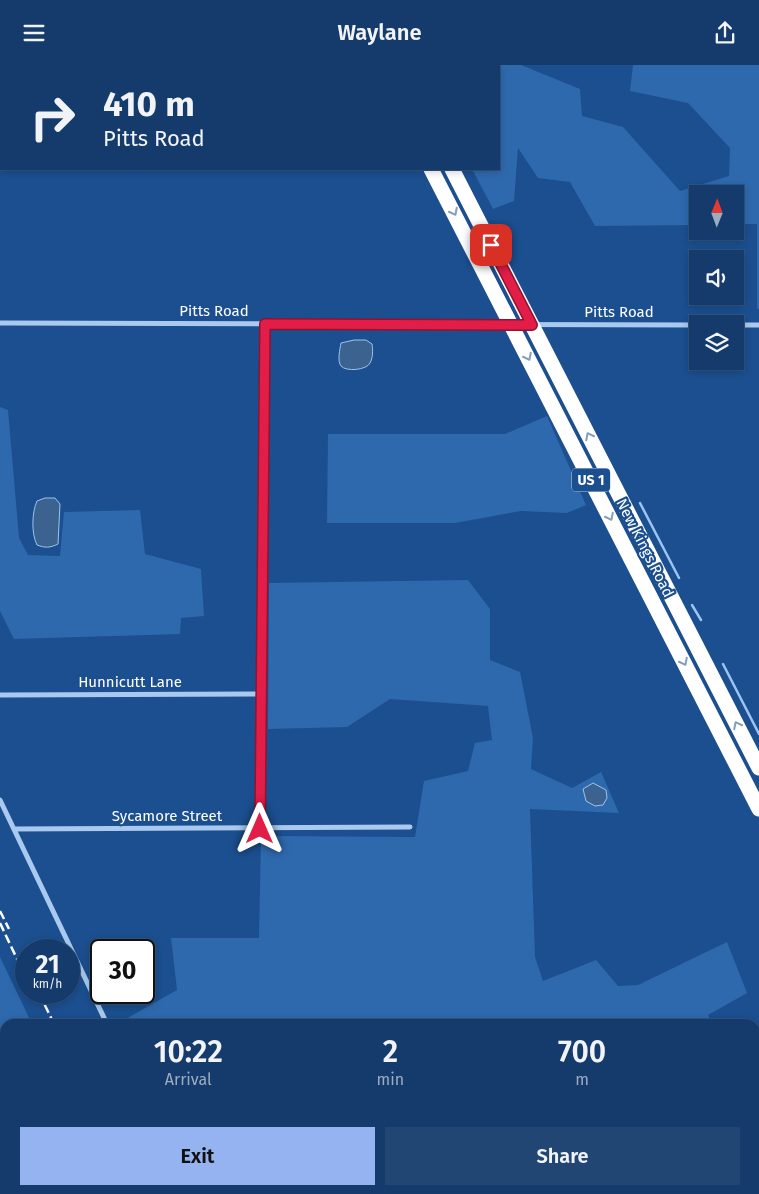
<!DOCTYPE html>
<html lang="en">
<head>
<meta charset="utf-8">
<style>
  :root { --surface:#143b6b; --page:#214673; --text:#f1f3f6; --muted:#9dadc1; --line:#33557e; --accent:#95b2f1 }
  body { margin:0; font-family:"Fira Sans",sans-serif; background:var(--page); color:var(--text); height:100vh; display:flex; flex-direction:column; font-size:19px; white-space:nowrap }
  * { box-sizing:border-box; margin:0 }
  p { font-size:16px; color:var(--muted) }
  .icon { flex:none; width:28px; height:28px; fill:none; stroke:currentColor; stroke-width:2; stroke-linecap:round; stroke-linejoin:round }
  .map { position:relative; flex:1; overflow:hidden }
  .side { position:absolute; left:0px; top:954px; width:760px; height:176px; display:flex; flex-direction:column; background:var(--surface); border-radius:15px 15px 0 0; box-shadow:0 2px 8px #0003,0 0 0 1px var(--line) }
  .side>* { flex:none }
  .banner { position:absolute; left:0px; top:0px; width:500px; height:105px; box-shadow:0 2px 8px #0003,0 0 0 1px var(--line); background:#143b6b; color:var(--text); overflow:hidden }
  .needle { width:32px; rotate:1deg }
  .buttons { position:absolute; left:689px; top:120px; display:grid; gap:10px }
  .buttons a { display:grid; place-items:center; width:55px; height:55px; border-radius:0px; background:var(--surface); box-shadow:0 2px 8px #0003,0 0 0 1px var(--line); font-size:25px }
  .speed { position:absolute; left:15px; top:874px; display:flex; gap:10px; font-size:25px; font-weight:700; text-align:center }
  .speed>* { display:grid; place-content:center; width:65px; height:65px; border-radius:50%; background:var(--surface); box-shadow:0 2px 8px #0003,0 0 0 1px var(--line); line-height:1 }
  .speed small { font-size:12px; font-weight:400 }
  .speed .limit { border:2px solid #111; border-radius:8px; background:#fff; color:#111 }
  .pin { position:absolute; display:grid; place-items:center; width:42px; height:42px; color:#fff; margin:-21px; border-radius:10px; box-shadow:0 2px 8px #0006 }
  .me { position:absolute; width:55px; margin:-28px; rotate:0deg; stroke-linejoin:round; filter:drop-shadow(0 0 4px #0008) }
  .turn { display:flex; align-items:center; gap:18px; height:105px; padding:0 20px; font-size:22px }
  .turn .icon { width:65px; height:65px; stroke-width:2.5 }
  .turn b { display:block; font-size:35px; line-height:42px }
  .eta { display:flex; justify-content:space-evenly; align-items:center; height:85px; text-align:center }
  .eta b { font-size:30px; font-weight:600; line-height:35px }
  .primary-button { display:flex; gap:10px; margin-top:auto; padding:10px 20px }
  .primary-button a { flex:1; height:58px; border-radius:0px; background:var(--accent); color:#111; font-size:20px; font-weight:600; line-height:58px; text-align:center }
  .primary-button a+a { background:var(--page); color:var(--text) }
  header { display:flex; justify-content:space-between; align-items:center; height:65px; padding:0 20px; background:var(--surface); font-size:22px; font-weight:600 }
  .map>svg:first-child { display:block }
</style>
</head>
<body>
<header><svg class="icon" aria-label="menu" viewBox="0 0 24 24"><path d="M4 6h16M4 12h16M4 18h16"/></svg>Waylane<svg class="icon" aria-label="share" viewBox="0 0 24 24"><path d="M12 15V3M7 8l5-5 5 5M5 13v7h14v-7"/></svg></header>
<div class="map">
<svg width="759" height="1129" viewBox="0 0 759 1129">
  <rect width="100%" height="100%" fill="#1b4f8f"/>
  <path fill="#2e69ad" d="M 464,0 L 521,0 L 580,24 L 582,51 L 623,62 L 680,126 L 729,111 L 730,83 L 688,38 L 630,26 L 633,0 L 759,0 L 759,244 L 757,244 L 757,159 L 735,159 L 735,129 L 698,129 L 697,160 L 595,161 L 570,117 L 538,113 L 518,83 L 514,136 L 493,144 L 472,104 L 499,104 L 499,1 L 461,1 Z
    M 0,342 L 8,345 L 19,473 L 28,490 L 60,491 L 64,447 L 140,445 L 145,489 L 201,504 L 204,551 L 181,553 L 180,569 L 14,574 L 0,546 Z
    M 547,351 L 586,440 L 567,448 L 521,446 L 455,458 L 327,458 L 328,369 L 505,369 Z
    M 468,515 L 490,544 L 490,595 L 520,607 L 533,673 L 531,704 L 572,723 L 601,707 L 619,748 L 530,744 L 535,892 L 543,916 L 596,895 L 618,921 L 638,920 L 727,877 L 747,928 L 708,950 L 712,959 L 117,959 L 177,925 L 171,873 L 259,873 L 261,771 L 415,772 L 424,716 L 468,706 L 475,678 L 492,675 L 488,641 L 390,634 L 347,662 L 268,664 L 269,518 Z
    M 0,892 L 32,959 L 5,959 L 5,1125 L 110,1125 L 112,1129 L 0,1129 Z
    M 349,1125 L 583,1125 L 576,1129 L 341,1129 Z"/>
  <path fill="#3c6290" stroke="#9cc4f0" d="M 354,275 L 366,275 L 372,279 C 373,285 373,293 370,298 C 367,305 346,307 341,301 C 337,296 340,284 341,278 Z
    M 45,433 L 55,433 L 60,439 L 58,479 C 50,483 45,483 37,480 C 31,468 32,447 37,436 Z
    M 593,718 L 606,725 L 607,733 L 603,740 L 595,741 L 586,736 L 583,724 Z"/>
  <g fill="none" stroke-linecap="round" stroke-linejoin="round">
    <path stroke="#9cc4f0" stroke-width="2.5" d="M 640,438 L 679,513
      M 692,540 L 701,555
      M 723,599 L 759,669"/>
    <path stroke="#a9c9ee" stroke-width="5" d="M 0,258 L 698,260
      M 735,260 L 759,260
      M 0,630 L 261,629
      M 0,735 L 107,959
      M 14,764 L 410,762
      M 260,764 L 265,259
      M 186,1125 L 188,1129"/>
    <path stroke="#fff" stroke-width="15" d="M 378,0 L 379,1
      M 399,0 L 399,1
      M 431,104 L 759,744
      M 452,104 L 759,703"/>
    <path stroke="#fff" stroke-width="2.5" stroke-dasharray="9 4" stroke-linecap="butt" d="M 0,846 L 9,864
      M 0,858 L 26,913
      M 39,928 L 54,959
      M 133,1125 L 135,1129"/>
  </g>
  <defs><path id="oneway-chevron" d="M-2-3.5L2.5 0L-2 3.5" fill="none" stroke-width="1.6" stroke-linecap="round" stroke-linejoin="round" transform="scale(1.25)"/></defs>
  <g stroke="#829ec1">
    <use href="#oneway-chevron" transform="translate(454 147) rotate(63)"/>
    <use href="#oneway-chevron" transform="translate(528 292) rotate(63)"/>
    <use href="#oneway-chevron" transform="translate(589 371) rotate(-117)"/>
    <use href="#oneway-chevron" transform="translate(610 452) rotate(63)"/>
    <use href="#oneway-chevron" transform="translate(684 597) rotate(63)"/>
    <use href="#oneway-chevron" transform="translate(737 660) rotate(-117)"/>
  </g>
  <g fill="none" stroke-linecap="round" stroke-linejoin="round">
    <g stroke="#92132f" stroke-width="12">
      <path id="route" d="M 260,764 L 265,259 L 532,260 L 491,180"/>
    </g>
    <use href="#route" stroke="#e11d48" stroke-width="9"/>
  </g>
  <g text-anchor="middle" stroke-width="4.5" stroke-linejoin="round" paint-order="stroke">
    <rect fill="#1b4f8f" stroke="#bbcadd" stroke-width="1" x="572" y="403.5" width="38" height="23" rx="4"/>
    <g font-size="14" font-weight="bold" fill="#fff">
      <text x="591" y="420">US 1</text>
    </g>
    <g font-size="15" fill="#fff" stroke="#1b4f8f">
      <text x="214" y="251">Pitts Road</text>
      <text x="619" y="252">Pitts Road</text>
      <text transform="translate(645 483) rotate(63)" y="5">New Kings Road</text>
      <text x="130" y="622">Hunnicutt Lane</text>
      <text x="167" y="756">Sycamore Street</text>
    </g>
  </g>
</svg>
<div class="buttons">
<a><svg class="needle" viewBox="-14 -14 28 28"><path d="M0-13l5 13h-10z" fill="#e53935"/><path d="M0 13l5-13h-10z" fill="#9dadc1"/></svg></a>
<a><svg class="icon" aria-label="sound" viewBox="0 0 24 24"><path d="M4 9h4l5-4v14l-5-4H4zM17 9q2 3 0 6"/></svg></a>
<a><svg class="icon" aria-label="layers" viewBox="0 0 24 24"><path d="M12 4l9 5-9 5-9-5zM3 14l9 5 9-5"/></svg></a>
</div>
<div class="speed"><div>21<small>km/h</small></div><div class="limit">30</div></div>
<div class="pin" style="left:491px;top:180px;background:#d93025"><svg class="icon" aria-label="arrive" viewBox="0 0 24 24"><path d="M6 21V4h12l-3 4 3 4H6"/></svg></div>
<svg class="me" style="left:260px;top:764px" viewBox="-20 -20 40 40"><path d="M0-17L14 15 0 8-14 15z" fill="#e11d48" stroke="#fff" stroke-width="4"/></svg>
<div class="banner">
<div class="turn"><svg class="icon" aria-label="right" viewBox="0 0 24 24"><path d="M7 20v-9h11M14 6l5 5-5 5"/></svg><div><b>410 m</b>Pitts Road</div></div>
</div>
<section class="side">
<div class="eta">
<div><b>10:22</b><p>Arrival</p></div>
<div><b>2</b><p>min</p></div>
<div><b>700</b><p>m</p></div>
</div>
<div class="primary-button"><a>Exit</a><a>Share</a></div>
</section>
</div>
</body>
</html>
